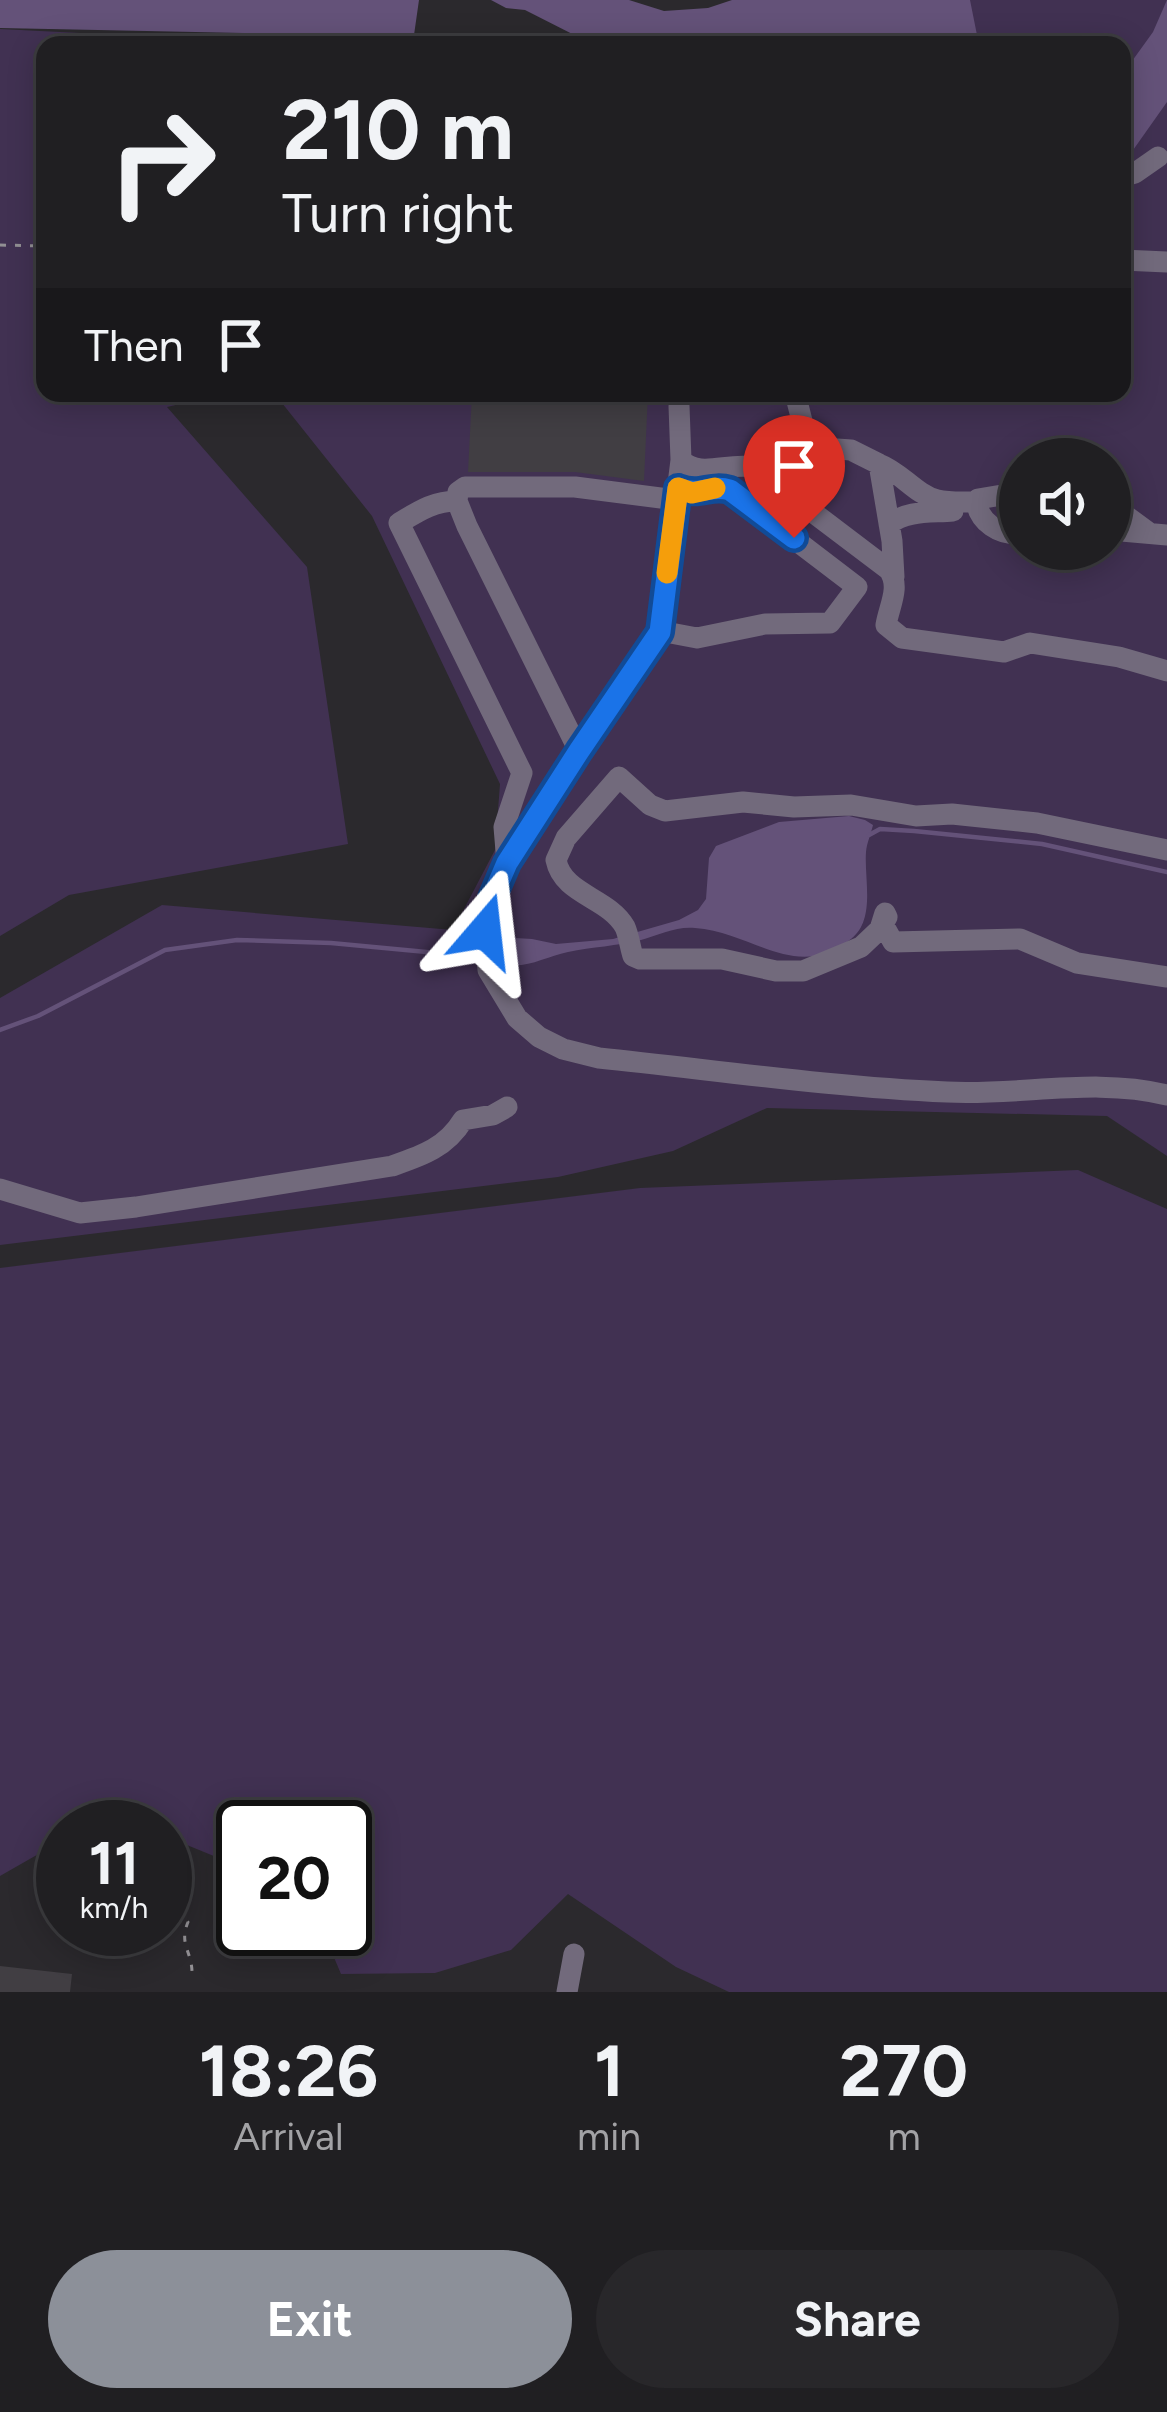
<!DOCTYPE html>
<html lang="en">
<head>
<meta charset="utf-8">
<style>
  :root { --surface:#201f22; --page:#28272a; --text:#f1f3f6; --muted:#a2a2a5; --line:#3d3d40; --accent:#8c9099 }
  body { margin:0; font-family:Figtree,sans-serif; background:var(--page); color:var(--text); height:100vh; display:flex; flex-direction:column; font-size:45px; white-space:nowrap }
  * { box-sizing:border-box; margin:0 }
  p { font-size:39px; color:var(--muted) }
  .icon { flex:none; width:66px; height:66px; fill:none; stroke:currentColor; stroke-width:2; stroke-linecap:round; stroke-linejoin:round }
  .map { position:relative; height:1992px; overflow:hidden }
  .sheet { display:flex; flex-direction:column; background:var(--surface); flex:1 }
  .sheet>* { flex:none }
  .hud { position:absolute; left:36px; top:36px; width:1095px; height:366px; border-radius:24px; box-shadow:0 6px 30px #0003,0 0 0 3px var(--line); background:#201f22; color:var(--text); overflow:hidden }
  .fabs { position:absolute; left:999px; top:438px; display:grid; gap:24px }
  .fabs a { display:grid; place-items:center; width:132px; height:132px; border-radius:50%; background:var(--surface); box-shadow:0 6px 30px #0003,0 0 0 3px var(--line); font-size:60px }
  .speed { position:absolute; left:36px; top:1800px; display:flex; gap:24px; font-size:60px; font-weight:700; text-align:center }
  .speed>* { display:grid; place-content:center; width:156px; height:156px; border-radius:50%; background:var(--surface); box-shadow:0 6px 30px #0003,0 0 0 3px var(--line); line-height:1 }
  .speed small { font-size:30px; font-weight:400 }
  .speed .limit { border:6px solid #111; border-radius:18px; background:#fff; color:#111 }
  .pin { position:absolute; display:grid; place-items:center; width:102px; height:102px; color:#fff; margin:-123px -51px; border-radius:50% 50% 50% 0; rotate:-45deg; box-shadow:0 0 12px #0007 }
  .pin .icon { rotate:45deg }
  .me { position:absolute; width:132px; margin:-66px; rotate:17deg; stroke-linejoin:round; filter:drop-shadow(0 0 9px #0008) }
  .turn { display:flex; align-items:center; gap:42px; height:252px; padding:0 48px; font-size:54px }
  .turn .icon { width:156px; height:156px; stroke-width:2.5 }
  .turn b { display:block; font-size:84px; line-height:102px }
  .then { display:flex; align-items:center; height:114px; padding:0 48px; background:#0003; gap:24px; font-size:45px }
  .eta { display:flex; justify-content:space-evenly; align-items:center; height:204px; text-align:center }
  .eta b { font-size:72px; font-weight:700; line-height:84px }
  .cta { display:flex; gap:24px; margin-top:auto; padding:24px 48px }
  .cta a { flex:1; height:138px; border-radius:72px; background:var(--accent); color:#fff; font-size:48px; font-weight:700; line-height:138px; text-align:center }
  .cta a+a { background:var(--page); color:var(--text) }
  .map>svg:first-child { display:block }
</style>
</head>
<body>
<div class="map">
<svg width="1167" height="1992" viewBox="0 0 1167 1992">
  <rect width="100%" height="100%" fill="#2b292d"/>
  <path fill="#413152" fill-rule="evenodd" d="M 826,0 L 1167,0 L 1167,1156 L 1107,1116 L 767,1108 L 673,1151 L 558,1177 L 0,1245 L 0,998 L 162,905 L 453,930 L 495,850 L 500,784 L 372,516 L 274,393 L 1122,393 L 1122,45 L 602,45 ZM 1020,459 L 1110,459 L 1110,549 L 1020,549 Z
    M 0,29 L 319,45 L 45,45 L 45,393 L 228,393 L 167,407 L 307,567 L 348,844 L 69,895 L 0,936 Z
    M 1078,1170 L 1167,1209 L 1167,1992 L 729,1992 L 676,1967 L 568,1894 L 511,1950 L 435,1973 L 341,1974 L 322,1929 L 345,1929 L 345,1827 L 243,1827 L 243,1868 L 165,1836 L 165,1827 L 63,1827 L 63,1840 L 0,1876 L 0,1268 L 640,1188 Z"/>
  <path fill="#645279" d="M 0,0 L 419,0 L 413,42 L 361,34 L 334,41 L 289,34 L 0,28 Z
    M 491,0 L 629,0 L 664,11 L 708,8 L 732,0 L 970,0 L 979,45 L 594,45 L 525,10 L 506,8 Z
    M 1167,0 L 1167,102 L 1131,153 L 1122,159 L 1122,75 L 1153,32 Z
    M 849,816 L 865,820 L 873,825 C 871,834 867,842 866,852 C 864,879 876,920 851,939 C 796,983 753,932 695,928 C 677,926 658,935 641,940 C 617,946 592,947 568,952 C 543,957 523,972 497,962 L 495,942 L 515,938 L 532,939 L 556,944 L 613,939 L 679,920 L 698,910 L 706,899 L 709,858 L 716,846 L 779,822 Z"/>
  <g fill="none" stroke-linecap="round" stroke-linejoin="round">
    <path stroke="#645279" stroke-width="4.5" d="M 869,835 L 880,829 L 914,831 L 1042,844 L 1167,872
      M 0,1030 L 38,1016 L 165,950 L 237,940 L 331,943 L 469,956"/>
  </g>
  <path fill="#413e43" d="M 472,393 L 648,393 L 644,481 L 575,472 L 468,472 Z
    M 0,1966 L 72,1974 L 70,1992 L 0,1992 Z"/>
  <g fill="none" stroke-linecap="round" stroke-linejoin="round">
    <path stroke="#918f93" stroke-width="3" stroke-dasharray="6 9" stroke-linecap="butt" d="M 0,245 L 45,246
      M 177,1911 L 183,1915 L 188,1922 C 179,1944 191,1950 192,1971"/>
    <path stroke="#726a7c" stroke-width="21" d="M 1122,177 L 1135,173 L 1158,157
      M 1122,260 L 1167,262
      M 795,393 L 804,429 L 800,470
      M 679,406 L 681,460 L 660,631 L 579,751 L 507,863 L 492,898 L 485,930 L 488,970 L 517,1018 L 539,1037 L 563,1049 L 599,1058 C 715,1070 831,1087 947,1092 C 1021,1096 1095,1077 1167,1095
      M 681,460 C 700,479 727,462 753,467 L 889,570 C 901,587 889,606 886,625 L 902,638 L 1004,652 L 1030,643 L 1119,657 L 1167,671
      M 777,483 L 837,449 L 851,450 L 879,464
      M 1020,492 L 978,499 L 976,502 C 980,523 999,535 1020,534
      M 457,501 C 434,501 419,511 399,523 L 522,773 L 504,827 L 507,863
      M 1110,504 L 1148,532
      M 889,524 C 908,510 930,513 953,511
      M 1110,530 L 1167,535
      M 894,577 L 892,541 L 879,464 C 901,472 915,494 937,500 C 949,503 964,502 976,502
      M 660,631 L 697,638 L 765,624 L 830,623 L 857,587 L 730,490 C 709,484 702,497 678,488
      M 579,751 L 467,526 L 457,501 L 458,492 L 465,487 L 575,487 L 676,500
      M 1167,850 L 1037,823 L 952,814 L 916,816 L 851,805 L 794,807 L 743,802 L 665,811 L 650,805 L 619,777 L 566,838 L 556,860 C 563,895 608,897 625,927 C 629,936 630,947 633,956 L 640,959 L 722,959 L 776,971 L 803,971 L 861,947 L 880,929 L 885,913 L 887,917 L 883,924 L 893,942 L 1020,939 L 1077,963 L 1167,977
      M 0,1189 L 80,1213 L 136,1207 L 392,1166 C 421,1156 446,1148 463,1120 L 493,1115 L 507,1107
      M 567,1992 L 574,1954"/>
  </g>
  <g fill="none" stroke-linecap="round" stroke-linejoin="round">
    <g stroke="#114b97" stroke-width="30">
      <path id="route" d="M 485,931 L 492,898 L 507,863 L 579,751 L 660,632 L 678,488 C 702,497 709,484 730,490 L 794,538"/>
    </g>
    <use href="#route" stroke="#1a73e8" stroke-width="21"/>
    <path stroke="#f59e0b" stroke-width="21" d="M 667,573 L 678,488 L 692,493 L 715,488"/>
  </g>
</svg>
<div class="fabs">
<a><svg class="icon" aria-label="sound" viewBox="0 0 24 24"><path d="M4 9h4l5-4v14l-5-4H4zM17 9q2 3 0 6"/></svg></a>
</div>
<div class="speed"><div>11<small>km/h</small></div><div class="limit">20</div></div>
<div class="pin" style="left:794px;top:538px;background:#d93025"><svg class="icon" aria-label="arrive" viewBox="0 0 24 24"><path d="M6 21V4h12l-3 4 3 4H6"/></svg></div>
<svg class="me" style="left:485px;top:931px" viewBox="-20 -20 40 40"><path d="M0-17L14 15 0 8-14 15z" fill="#1a73e8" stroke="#fff" stroke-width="4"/></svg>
<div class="hud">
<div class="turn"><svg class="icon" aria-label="right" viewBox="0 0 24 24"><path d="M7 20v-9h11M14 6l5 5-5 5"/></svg><div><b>210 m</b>Turn right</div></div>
<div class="then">Then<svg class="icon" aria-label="arrive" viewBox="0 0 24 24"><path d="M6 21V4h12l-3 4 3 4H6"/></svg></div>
</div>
</div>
<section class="sheet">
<div class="eta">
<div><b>18:26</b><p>Arrival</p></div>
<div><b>1</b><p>min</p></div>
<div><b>270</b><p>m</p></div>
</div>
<div class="cta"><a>Exit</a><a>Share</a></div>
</section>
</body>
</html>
